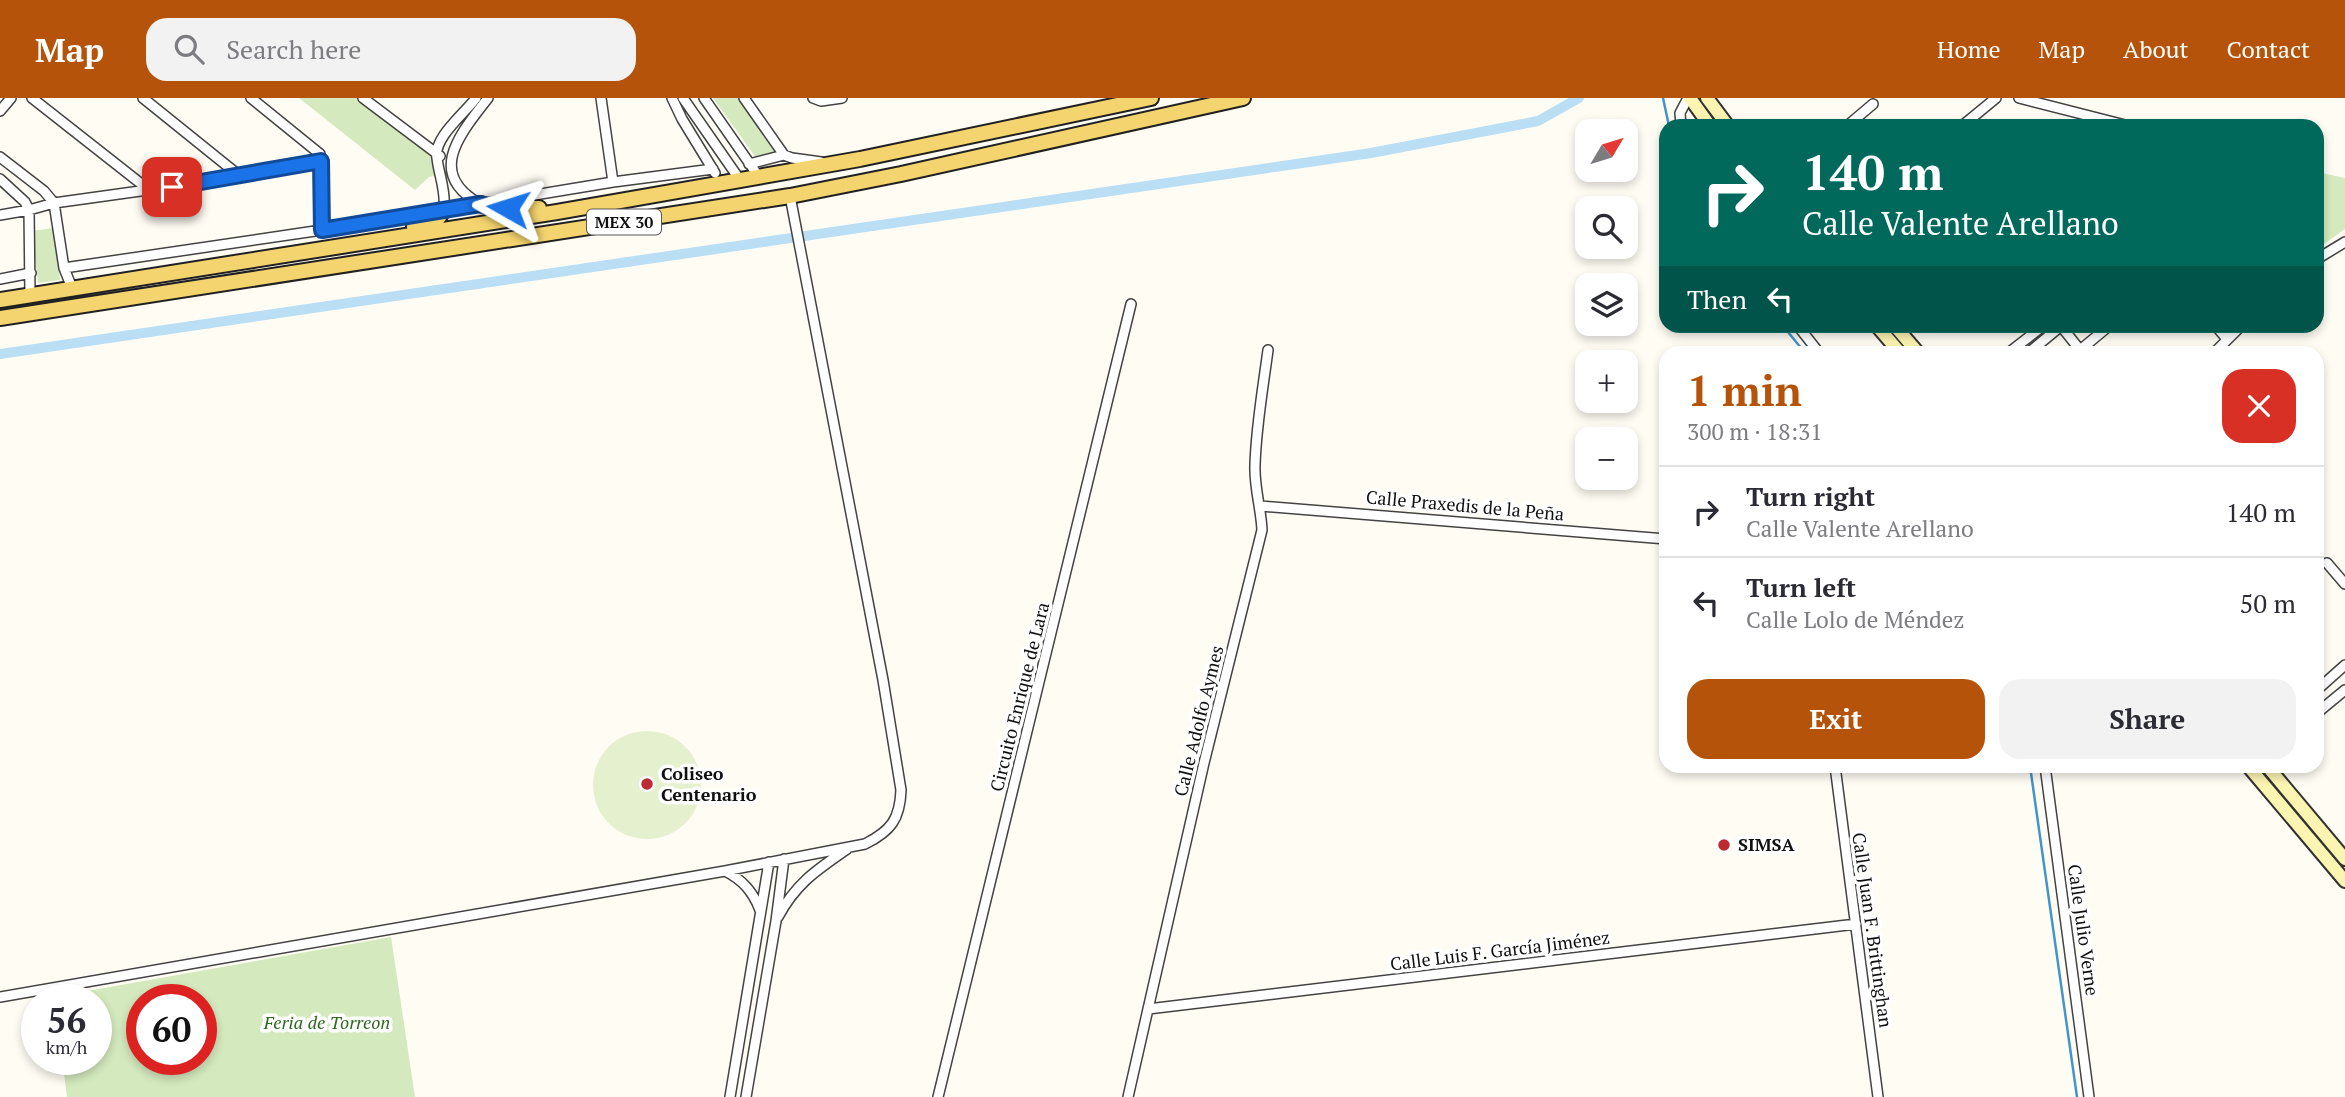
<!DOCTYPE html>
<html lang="en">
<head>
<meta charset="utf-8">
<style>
  :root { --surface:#fff; --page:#f2f2f3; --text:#2b2b33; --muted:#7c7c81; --line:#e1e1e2; --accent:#b45309 }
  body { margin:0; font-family:"PT Serif",serif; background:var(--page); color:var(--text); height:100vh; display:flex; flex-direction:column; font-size:26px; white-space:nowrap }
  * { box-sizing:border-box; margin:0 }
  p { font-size:23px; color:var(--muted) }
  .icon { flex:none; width:38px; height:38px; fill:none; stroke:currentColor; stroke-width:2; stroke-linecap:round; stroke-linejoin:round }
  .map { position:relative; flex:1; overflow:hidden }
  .details { position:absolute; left:1659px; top:248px; width:665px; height:427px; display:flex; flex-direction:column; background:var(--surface); border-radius:21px; box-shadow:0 4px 10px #0003 }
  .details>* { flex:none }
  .top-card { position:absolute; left:1659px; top:21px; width:665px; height:214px; border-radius:21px; box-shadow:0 4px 10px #0003; background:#00695c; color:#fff; overflow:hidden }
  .needle { width:46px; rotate:52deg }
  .buttons { position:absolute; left:1575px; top:21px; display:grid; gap:14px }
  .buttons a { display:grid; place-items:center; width:63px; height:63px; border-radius:14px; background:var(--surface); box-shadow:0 4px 10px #0003; font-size:35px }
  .speed { position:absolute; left:21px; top:886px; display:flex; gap:14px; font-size:35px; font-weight:700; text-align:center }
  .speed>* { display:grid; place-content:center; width:91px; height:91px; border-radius:50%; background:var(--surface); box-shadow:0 4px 10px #0003; line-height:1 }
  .speed small { font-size:18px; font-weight:400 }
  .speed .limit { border:10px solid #d22; background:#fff; color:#111 }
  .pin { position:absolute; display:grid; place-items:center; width:60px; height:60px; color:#fff; margin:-30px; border-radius:14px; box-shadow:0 4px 10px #0006 }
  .me { position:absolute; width:77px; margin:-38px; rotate:276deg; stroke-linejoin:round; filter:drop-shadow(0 0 5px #0008) }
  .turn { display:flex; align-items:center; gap:24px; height:147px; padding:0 28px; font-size:32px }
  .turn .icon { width:91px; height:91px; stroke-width:2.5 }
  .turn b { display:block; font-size:49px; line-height:60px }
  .then { display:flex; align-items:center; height:66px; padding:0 28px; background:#0003; gap:14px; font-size:26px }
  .round { display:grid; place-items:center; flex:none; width:74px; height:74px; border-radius:21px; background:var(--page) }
  .summary { display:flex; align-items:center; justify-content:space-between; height:119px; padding:0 28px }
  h1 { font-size:42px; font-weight:800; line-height:52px; color:var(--accent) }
  .button { display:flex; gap:14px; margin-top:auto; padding:14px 28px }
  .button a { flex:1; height:80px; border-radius:21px; background:var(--accent); color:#fff; font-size:28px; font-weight:800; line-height:80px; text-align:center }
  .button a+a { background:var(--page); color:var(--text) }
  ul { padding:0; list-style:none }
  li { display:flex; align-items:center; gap:21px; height:91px; padding:0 28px; border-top:2px solid var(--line) }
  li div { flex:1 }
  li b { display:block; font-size:26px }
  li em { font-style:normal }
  header { display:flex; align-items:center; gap:42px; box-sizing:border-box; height:98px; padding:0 35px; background:var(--accent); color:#fff }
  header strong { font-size:33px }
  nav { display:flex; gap:38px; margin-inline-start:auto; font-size:24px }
  .search { width:490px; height:63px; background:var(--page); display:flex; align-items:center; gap:18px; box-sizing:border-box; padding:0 24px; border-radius:21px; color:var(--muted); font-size:26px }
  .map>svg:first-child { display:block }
</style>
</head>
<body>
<header>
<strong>Map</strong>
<div class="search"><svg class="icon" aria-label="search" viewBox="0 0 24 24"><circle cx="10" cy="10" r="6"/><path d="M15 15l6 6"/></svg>Search here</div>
<nav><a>Home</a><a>Map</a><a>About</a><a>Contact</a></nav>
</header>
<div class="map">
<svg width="2345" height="999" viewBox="0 0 2345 999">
  <rect width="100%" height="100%" fill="#fffcf4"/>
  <path fill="#d4e9bd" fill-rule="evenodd" d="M 299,0 L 360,0 L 434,58 L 439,77 L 429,79 L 415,92 Z
    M 713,0 L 741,0 L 779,54 L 757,61 Z
    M 2317,74 L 2345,80 L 2345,131 L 2317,151 Z
    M 54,130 L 60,182 L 38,185 L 32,133 Z
    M 391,839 L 415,999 L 67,999 L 62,961 L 96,961 L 96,901 L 54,901 L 53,899 ZM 142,901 L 201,901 L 201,961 L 142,961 Z"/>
  <path fill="#e5f0cf" d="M593 687a54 54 0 1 1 108 0a54 54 0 1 1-108 0Z"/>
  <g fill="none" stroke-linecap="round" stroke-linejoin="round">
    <path stroke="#4394ca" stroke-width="2.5" d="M 1663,0 L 1669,28
      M 1783,228 L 1806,256
      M 2030,668 L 2077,999"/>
    <path stroke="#badff5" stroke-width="10" d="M 0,256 L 1371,55 L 1538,23 L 1579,0"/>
    <g stroke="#434343" stroke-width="12">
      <path id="minor" d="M 32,0 L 149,92
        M 143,0 L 241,79
        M 251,0 L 320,56 L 322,132
        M 363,0 L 440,58
        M 601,0 L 613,84
        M 672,0 L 682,21 L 715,75
        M 683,0 L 740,82
        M 704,0 L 759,79
        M 744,0 L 784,57 L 792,60 L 821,64
        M 813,0 L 821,3 L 842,0
        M 2019,0 L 2129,28
        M 0,13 L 11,0
        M 1681,28 L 1680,15 L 1688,0
        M 1847,28 L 1873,6
        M 1962,28 L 1996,0
        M 0,59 L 44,93 L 54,105 L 64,170 L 72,190
        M 749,66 L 784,57
        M 0,81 L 25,104 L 29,112 L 30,196
        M 480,106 C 425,75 461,35 488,0
        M 444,111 C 446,92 439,78 437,60 C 433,40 464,16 476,0
        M 0,117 L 29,112 L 54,105 L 241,79 L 321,63
        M 2317,161 L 2345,144
        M 64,170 L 322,132 L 613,84 L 713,71
        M 0,181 L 31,175
        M 1798,228 L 1820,256
        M 2061,228 L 2080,252
        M 2216,228 L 2227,241
        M 2007,256 L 2043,228
        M 2027,256 L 2061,228
        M 2081,256 L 2080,252 L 2109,228
        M 2213,256 L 2241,228
        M 1261,408 L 1666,441
        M 2327,465 L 2345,486
        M 2317,592 L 2345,567
        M 2317,615 L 2345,592
        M 1835,668 L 1878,999
        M 2045,668 L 2089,999
        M 725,773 C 743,782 753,794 760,812
        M 778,819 C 796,785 817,772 847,751
        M 0,899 L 725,773 L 865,746 C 891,733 900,721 901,692 L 883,582 L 790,98
        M 1148,911 L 1856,826
        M 730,999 L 769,764
        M 746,999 L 776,823 L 784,761
        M 938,999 L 1131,206
        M 1128,999 L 1204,665 L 1262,432 C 1261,410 1254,389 1255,367 C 1256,329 1263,290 1268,252"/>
    </g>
    <g stroke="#323232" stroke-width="16">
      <path id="secondary" d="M 1690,0 L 1710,28
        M 1707,0 L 1728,28
        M 1877,228 L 1901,256
        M 1895,228 L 1919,256
        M 2248,668 L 2345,783
        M 2267,668 L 2345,761"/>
    </g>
    <g stroke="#212121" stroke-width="18">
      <path id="primary" d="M 480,106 L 494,110 L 539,110
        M 414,129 L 439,119 L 444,111
        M 0,202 L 557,114 L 860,61 L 1151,0
        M 0,220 L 790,98 L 901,76 L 1243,0"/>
    </g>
    <use href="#minor" stroke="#fff" stroke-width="9"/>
    <use href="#secondary" stroke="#fcf4b1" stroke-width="12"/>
    <use href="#primary" stroke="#f4d46e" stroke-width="14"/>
  </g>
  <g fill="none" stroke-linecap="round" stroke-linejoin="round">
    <g stroke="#114b97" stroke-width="18">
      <path id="route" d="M 172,89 L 321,63 L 322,132 L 480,106 L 494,110 L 508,110"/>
    </g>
    <use href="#route" stroke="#1a73e8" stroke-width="12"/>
  </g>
  <g fill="#bd2b32" stroke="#fff" stroke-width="2.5">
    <circle cx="647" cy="686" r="7"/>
    <circle cx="1724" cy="747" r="7"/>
  </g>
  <g text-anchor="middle" stroke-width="7" stroke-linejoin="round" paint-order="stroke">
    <rect fill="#fff" stroke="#585858" stroke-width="2" x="587" y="111.5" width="74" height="25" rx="5"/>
    <g font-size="16" font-weight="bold" fill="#101010">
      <text x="624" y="130">MEX 30</text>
    </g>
    <g font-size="18" fill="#101010" stroke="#fff">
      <text transform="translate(1465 408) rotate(5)" y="6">Calle Praxedis de la Peña</text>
      <text transform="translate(1020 599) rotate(-76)" y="6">Circuito Enrique de Lara</text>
      <text transform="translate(1199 623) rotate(-76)" y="6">Calle Adolfo Aymes</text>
      <text transform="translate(1872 832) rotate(82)" y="6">Calle Juan F. Brittinghan</text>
      <text transform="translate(2083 832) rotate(82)" y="6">Calle Julio Verne</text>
      <text transform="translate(1500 853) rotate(-7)" y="6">Calle Luis F. García Jiménez</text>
    </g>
    <g font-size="18" font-weight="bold" fill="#101010" stroke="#fff" text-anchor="start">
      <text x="661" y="682">Coliseo<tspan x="661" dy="21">Centenario</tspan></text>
      <text x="1738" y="753">SIMSA</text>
    </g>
    <g font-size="18" font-style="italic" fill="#306721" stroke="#fff">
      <text x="327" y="931">Feria de Torreon</text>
    </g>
  </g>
</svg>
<div class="buttons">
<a><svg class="needle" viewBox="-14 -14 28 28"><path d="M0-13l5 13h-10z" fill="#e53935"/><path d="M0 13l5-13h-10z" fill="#7c7c81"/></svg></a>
<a><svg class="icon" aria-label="search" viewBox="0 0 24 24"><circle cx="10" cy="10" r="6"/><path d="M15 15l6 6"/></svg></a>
<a><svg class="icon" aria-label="layers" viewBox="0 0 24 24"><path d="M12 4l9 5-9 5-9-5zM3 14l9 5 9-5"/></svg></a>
<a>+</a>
<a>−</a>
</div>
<div class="speed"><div>56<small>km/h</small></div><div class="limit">60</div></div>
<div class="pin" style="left:172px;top:89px;background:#d93025"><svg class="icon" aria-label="arrive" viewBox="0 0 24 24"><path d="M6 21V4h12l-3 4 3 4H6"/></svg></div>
<svg class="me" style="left:508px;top:110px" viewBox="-20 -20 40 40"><path d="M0-17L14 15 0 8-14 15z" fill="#1a73e8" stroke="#fff" stroke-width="4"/></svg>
<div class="top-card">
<div class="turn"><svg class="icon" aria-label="right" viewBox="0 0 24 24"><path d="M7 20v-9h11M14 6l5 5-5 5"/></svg><div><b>140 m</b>Calle Valente Arellano</div></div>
<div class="then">Then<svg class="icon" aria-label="left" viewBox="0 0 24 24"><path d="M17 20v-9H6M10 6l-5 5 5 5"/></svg></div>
</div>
<section class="details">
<div class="summary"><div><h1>1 min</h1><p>300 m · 18:31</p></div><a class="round" style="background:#d93025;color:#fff"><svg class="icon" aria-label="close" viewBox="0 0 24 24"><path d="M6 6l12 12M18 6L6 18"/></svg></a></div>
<ul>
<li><svg class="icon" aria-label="right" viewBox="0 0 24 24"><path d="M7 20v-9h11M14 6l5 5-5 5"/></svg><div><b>Turn right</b><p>Calle Valente Arellano</p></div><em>140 m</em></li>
<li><svg class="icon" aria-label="left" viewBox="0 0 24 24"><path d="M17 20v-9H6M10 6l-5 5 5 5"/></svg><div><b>Turn left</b><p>Calle Lolo de Méndez</p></div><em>50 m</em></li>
</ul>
<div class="button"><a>Exit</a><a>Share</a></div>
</section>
</div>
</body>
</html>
